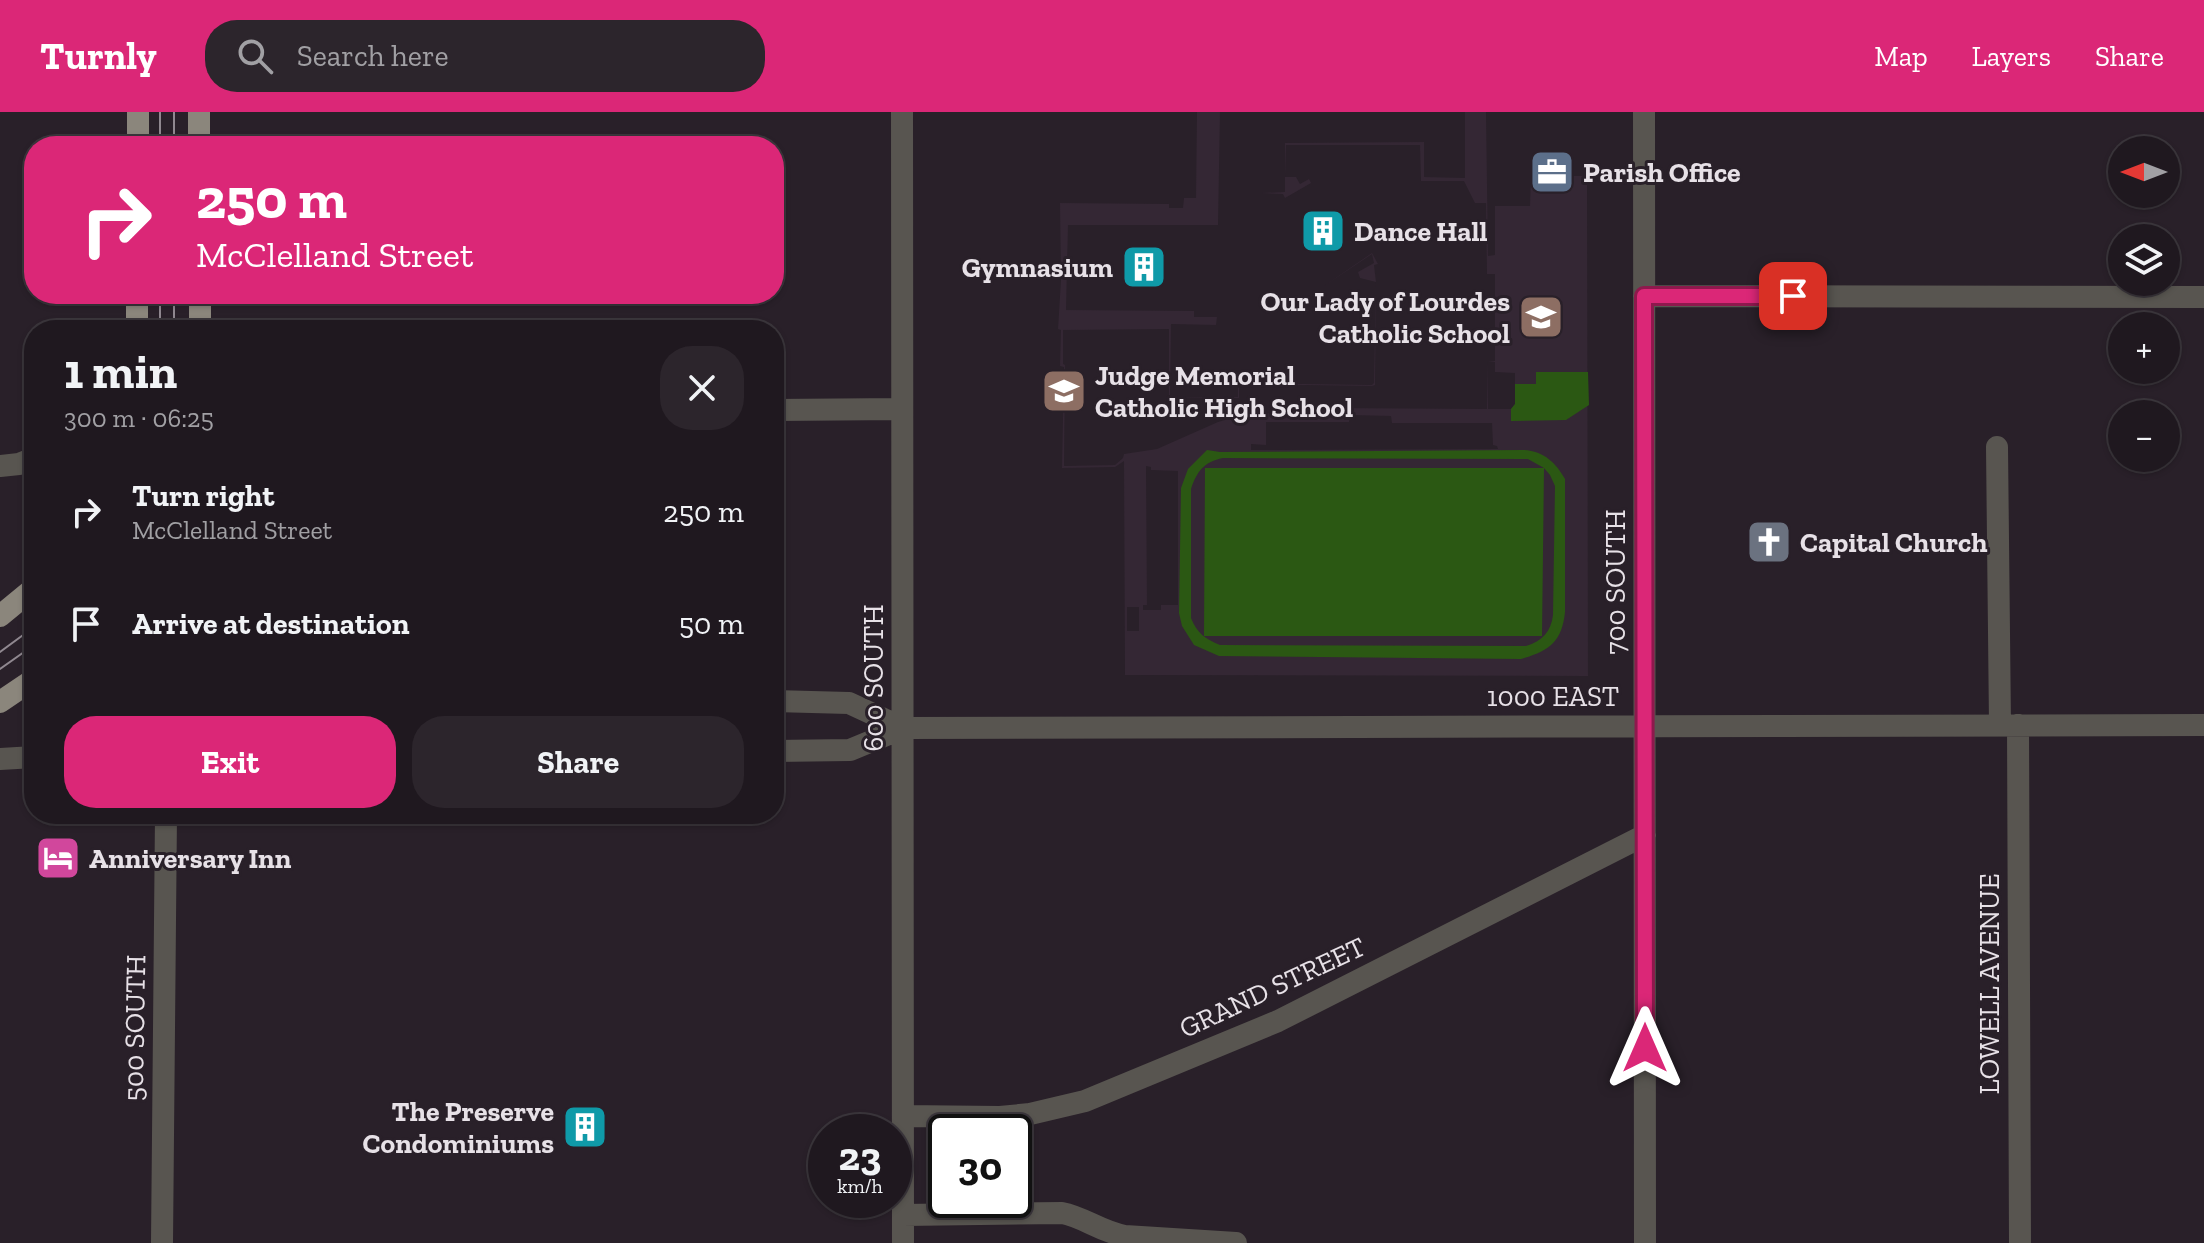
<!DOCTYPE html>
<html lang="en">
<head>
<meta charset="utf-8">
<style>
  :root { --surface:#1f181f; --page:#2c252c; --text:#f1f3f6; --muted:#a1a0a4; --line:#3c373d; --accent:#db2777 }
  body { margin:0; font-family:"Zilla Slab",serif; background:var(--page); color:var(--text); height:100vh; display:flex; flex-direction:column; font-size:30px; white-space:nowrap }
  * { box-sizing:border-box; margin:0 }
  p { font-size:26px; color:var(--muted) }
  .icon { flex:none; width:44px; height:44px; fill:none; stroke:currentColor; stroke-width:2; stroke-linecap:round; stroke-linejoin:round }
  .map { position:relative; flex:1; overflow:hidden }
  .side { position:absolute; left:24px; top:208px; width:760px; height:504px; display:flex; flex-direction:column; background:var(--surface); border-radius:32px; box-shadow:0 2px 6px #0004,0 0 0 2px var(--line) }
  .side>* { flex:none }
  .guide { position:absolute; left:24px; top:24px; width:760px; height:168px; border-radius:32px; box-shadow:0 2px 6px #0004,0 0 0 2px var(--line); background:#db2777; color:#fff; overflow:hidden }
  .needle { width:52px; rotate:270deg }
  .fabs { position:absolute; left:2108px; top:24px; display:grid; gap:16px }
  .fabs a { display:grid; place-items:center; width:72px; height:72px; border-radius:50%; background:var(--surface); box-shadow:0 2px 6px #0004,0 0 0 2px var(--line); font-size:40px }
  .speed { position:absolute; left:808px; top:1002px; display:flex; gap:16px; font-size:40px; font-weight:700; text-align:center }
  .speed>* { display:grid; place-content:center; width:104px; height:104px; border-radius:50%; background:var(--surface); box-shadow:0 2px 6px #0004,0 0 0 2px var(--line); line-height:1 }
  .speed small { font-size:20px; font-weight:400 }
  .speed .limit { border:4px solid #111; border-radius:12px; background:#fff; color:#111 }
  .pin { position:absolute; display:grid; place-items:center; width:68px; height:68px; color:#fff; margin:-34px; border-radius:16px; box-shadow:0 4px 12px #0006 }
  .me { position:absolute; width:88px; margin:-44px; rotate:0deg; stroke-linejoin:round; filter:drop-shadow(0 0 6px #0008) }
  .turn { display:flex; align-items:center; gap:28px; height:168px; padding:0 40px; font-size:36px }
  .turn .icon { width:104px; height:104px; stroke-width:2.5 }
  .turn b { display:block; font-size:56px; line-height:68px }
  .round { display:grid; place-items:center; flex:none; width:84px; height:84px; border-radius:32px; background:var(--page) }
  .summary { display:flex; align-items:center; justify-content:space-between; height:136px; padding:0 40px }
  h1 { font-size:48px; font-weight:700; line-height:60px }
  .action { display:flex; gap:16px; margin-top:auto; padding:16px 40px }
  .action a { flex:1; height:92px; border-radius:32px; background:var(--accent); color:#fff; font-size:32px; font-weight:700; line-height:92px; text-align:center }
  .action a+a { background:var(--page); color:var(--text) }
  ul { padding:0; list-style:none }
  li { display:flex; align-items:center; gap:24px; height:112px; padding:0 40px }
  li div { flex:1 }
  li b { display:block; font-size:30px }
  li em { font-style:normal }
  header { display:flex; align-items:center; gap:48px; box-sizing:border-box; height:112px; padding:0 40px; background:var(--accent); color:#fff }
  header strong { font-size:38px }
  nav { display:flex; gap:44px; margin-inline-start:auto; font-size:28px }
  .search { width:560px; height:72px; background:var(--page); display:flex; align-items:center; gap:20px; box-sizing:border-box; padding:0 28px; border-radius:32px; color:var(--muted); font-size:30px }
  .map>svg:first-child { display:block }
</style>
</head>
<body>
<header>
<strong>Turnly</strong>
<div class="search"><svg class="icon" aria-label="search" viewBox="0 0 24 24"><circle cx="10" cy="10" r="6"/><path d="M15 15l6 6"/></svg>Search here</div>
<nav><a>Map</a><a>Layers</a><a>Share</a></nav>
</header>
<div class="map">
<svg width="2204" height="1131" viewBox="0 0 2204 1131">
  <rect width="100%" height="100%" fill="#292029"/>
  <path fill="#342734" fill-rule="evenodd" d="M 1197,0 L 1220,0 L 1218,113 L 1068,113 L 1066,198 L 1194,199 L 1194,205 L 1217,205 L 1216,213 L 1171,212 L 1170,285 L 1238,285 L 1238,271 L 1372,273 L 1374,271 L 1376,170 L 1360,166 L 1358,160 L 1374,151 L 1372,142 L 1324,174 L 1372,141 L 1378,152 L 1374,153 L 1376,170 L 1375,273 L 1372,274 L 1239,272 L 1239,286 L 1169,285 L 1169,217 L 1063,218 L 1063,252 L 1065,253 L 1064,354 L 1115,353 L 1123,346 L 1124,342 L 1157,337 L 1218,310 L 1249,301 L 1326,302 L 1327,296 L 1487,297 L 1488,249 L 1495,249 L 1495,162 L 1487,162 L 1486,91 L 1475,91 L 1464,69 L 1421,69 L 1420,33 L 1286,33 L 1285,65 L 1296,65 L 1300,72 L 1309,67 L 1311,71 L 1285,86 L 1283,82 L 1261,81 L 1285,80 L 1285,31 L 1424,30 L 1424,65 L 1465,66 L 1465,0 L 1486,0 L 1488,144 L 1495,143 L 1495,94 L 1530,94 L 1531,64 L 1587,64 L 1588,564 L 1125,563 L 1124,349 L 1115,355 L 1062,356 L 1064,255 L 1060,254 L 1061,218 L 1058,217 L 1061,168 L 1060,91 L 1169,92 L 1169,96 L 1183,96 L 1184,86 L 1196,86 ZM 1488,249 L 1495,250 L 1495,260 L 1515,261 L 1515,292 L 1511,297 L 1488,297 ZM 1350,303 L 1391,304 L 1392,311 L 1492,311 L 1493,333 L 1497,334 L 1498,337 L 1251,338 L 1251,332 L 1266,333 L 1266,310 L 1349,310 ZM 1146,354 L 1151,355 L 1151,358 L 1178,359 L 1178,493 L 1161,493 L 1161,498 L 1143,498 L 1143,493 L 1147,493 ZM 1127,495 L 1139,495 L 1139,519 L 1127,519 Z"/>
  <path fill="#2b5813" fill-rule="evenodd" d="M 1536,260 L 1588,260 L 1589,293 L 1566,308 L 1511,309 L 1511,297 L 1515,292 L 1515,272 L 1536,272 Z
    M 1207,338 L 1220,340 L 1524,338 C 1544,339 1556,351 1565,367 L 1565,500 C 1562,530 1549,539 1521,547 L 1219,544 L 1194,533 L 1182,514 L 1179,501 L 1181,376 L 1188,357 ZM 1223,346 L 1528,347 L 1544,356 L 1205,356 L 1204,524 L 1542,524 L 1544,356 L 1550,363 L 1555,374 L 1553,503 C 1551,520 1542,529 1526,534 L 1220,533 C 1205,527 1197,521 1191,506 L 1191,377 C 1197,359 1204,350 1223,346 Z"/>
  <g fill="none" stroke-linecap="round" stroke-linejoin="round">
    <path stroke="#585550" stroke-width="22" d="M 902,0 L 903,1131
      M 1644,0 L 1645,1131
      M 1644,184 L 2204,185
      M 774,298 L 902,297
      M 1997,335 L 2000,613
      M 0,354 L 19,352 L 34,346
      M 774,589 L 849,591 L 903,616
      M 2018,613 L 2020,1131
      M 774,639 L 850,638 L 903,616 L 2204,613
      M 0,647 L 34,645
      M 903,1004 L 1000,1005 L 1030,1002 L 1085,989 L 1278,909 L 1645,723
      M 903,1103 L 1062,1101 C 1084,1105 1101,1120 1125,1124 L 1236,1131
      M 162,1131 L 166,702"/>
    <path stroke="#8b867c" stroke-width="22" d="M 199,0 L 199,34
      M 138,34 L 138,0
      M 137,218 L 137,182
      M 200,218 L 200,182
      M 0,504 L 34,476
      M 0,590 L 34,567"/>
    <path stroke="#908890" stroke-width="2" d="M 174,0 L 174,34
      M 160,34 L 160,0
      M 174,182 L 174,218
      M 160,218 L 160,182
      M 0,540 L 34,515
      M 0,557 L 34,533"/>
  </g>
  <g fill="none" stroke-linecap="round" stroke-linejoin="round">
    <g stroke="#8e194d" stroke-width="20">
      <path id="route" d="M 1645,936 L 1644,184 L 1793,184"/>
    </g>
    <use href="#route" stroke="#db2777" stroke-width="14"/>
  </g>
  <defs>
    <g id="office-square" transform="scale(2.3)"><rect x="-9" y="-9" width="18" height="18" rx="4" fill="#5c6f8a" stroke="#292029"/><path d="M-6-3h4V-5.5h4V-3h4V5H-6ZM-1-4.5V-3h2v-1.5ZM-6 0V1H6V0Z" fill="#fff"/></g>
    <g id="building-square" transform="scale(2.3)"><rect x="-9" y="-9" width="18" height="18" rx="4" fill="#0f9aa8" stroke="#292029"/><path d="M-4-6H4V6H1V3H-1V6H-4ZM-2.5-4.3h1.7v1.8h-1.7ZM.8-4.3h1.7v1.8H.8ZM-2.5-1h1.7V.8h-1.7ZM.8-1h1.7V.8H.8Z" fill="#fff"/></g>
    <g id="school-square" transform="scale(2.3)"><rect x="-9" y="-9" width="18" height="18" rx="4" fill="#8d6e63" stroke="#292029"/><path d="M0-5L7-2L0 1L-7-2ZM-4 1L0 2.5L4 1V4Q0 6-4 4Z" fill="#fff"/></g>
    <g id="church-square" transform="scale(2.3)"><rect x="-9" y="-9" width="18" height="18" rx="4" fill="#6b7280" stroke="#292029"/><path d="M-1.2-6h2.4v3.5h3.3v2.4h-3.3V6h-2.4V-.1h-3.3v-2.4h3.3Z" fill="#fff"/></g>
    <g id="hotel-square" transform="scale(2.3)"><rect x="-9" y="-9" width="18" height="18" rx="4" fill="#d1479c" stroke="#292029"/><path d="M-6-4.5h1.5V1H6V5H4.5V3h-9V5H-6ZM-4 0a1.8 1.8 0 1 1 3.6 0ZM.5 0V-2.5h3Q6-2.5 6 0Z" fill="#fff"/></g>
  </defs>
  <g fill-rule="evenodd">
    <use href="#office-square" x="1552" y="60"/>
    <use href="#building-square" x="1323" y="119"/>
    <use href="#building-square" x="1144" y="155"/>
    <use href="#school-square" x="1541" y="205"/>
    <use href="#school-square" x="1064" y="279"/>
    <use href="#church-square" x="1769" y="430"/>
    <use href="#hotel-square" x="58" y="746"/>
    <use href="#building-square" x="585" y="1015"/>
  </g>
  <g text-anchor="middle" stroke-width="6" stroke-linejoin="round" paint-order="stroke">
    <g font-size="28" font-weight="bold" fill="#e7e1e7" stroke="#292029" text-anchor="start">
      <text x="1583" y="70">Parish Office</text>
      <text x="1354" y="129">Dance Hall</text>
      <text x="1113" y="165" text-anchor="end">Gymnasium</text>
      <text x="1510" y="199" text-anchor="end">Our Lady of Lourdes<tspan x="1510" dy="32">Catholic School</tspan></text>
      <text x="1095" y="273">Judge Memorial<tspan x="1095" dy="32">Catholic High School</tspan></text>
      <text x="1800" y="440">Capital Church</text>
      <text x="89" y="756">Anniversary Inn</text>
      <text x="554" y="1009" text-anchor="end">The Preserve<tspan x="554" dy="32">Condominiums</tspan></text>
    </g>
    <g font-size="28" fill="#e7e1e7" stroke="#292029">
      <text transform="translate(1615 470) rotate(-90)" y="10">700 SOUTH</text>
      <text transform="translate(873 566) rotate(-90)" y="10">600 SOUTH</text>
      <text x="1553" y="594">1000 EAST</text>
      <text transform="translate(1989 872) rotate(-90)" y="10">LOWELL AVENUE</text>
      <text transform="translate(1272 875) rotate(-25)" y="10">GRAND STREET</text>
      <text transform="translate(134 916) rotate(-89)" y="10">500 SOUTH</text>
    </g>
  </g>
</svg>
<div class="fabs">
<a><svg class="needle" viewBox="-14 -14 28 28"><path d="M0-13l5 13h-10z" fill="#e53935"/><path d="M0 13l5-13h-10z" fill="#a1a0a4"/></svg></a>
<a><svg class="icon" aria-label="layers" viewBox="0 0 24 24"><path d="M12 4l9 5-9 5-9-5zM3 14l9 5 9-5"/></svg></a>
<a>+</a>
<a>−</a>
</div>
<div class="speed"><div>23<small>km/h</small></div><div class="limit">30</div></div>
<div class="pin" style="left:1793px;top:184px;background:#d93025"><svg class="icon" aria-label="arrive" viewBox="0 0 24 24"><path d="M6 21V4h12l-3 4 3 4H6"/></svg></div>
<svg class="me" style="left:1645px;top:936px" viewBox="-20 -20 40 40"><path d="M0-17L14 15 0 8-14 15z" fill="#db2777" stroke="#fff" stroke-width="4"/></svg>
<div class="guide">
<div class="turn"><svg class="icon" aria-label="right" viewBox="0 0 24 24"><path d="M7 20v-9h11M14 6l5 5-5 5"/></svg><div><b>250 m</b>McClelland Street</div></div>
</div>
<section class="side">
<div class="summary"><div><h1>1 min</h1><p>300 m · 06:25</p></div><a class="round"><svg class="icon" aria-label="close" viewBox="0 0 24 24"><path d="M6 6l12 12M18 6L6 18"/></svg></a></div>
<ul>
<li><svg class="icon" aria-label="right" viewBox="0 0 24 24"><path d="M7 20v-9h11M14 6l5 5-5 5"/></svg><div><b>Turn right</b><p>McClelland Street</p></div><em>250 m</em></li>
<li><svg class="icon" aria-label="arrive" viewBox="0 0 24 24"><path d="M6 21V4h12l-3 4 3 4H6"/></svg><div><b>Arrive at destination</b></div><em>50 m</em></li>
</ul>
<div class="action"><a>Exit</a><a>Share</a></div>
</section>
</div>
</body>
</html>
